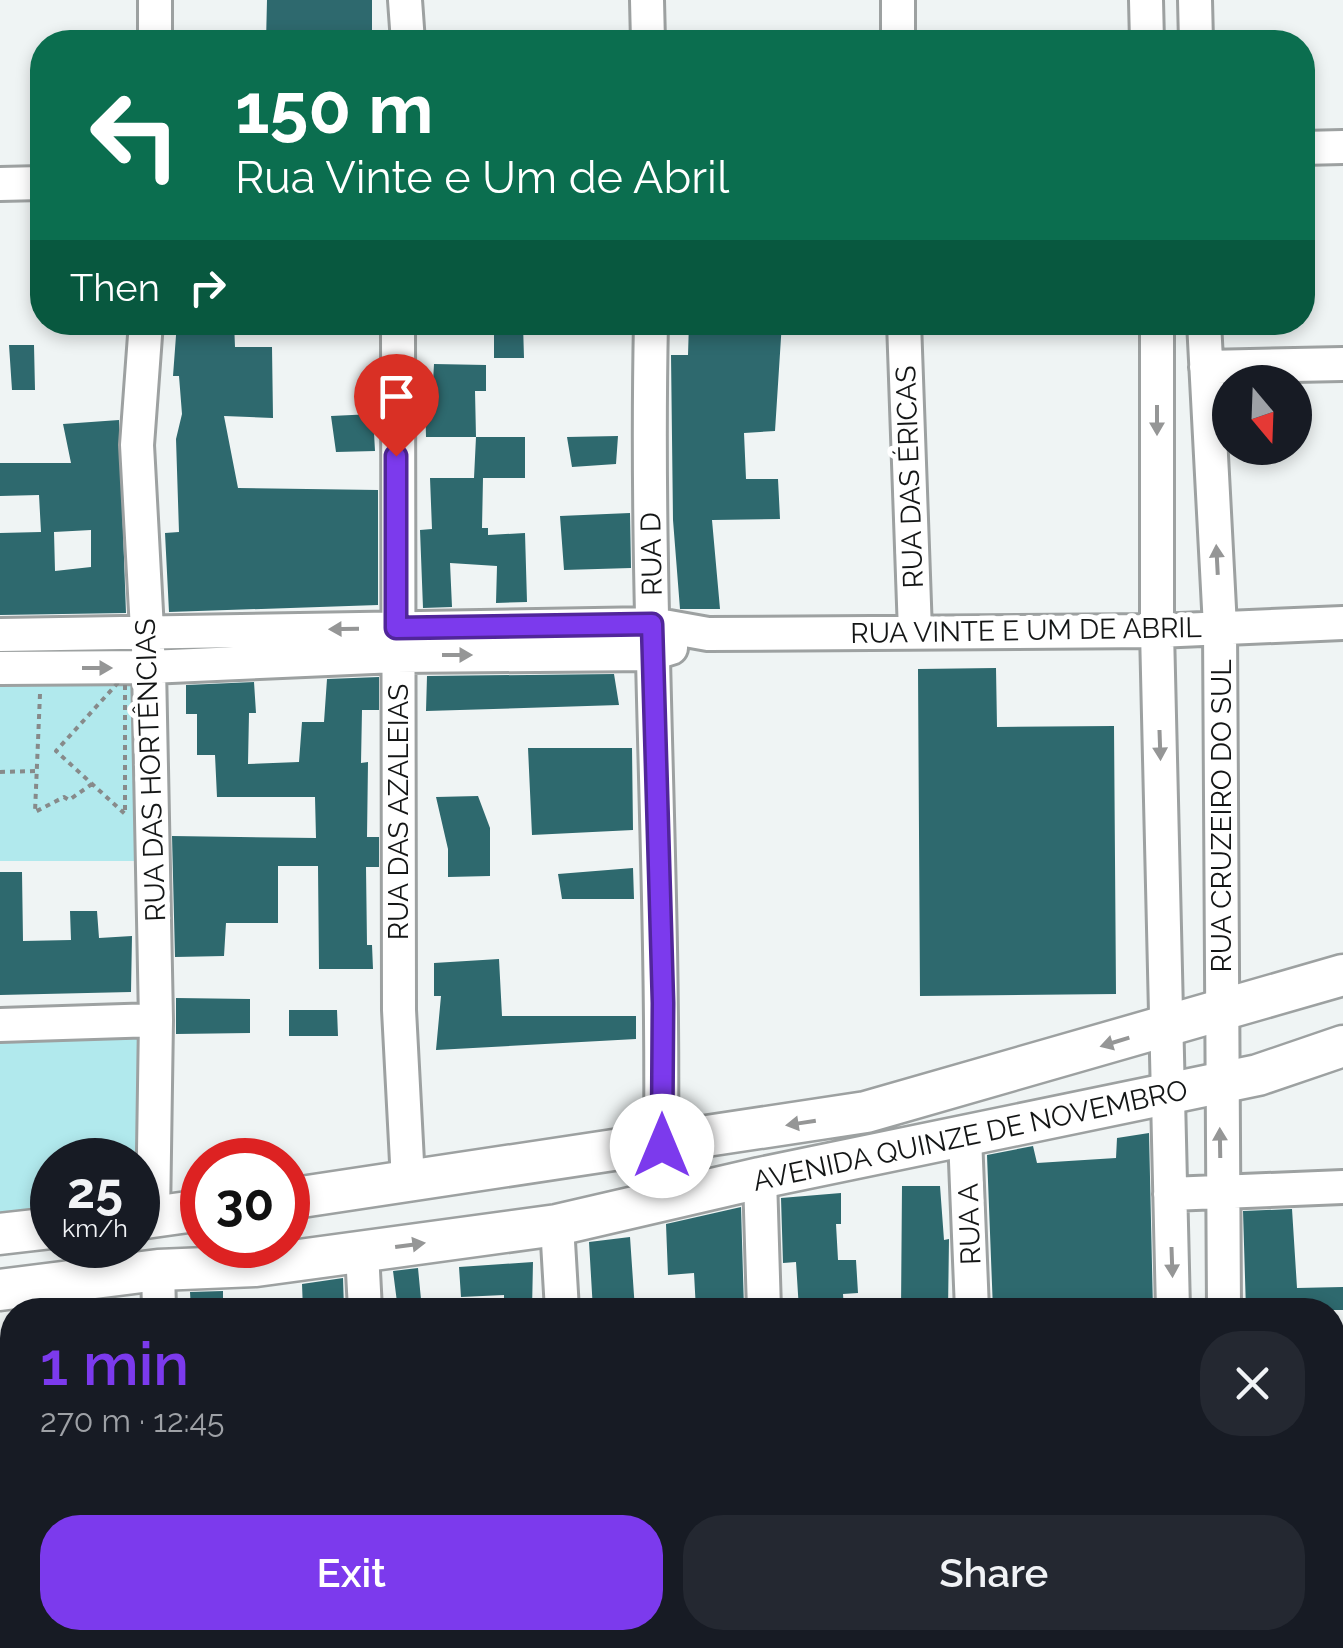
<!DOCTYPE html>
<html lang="en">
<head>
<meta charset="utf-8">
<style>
  :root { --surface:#171b24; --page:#242831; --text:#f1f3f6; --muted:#9ea1a6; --accent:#7c3aed }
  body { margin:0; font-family:Raleway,sans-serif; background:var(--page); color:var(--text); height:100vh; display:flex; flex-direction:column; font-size:38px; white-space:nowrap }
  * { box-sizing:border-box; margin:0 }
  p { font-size:32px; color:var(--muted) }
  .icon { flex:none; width:55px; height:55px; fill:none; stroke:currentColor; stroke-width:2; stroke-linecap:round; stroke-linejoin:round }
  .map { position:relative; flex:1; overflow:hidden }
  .drawer { position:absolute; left:0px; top:1298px; width:1345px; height:352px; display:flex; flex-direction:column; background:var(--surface); border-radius:40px 40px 0 0; box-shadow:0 5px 15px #0003 }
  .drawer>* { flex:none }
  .top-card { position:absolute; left:30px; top:30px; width:1285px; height:305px; border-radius:40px; box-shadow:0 5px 15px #0003; background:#0b6e4f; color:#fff; overflow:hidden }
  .needle { width:65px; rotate:161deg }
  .fabs { position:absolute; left:1212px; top:365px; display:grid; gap:20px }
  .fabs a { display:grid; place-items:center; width:100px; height:100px; border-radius:50%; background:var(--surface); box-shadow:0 5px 15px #0003; font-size:50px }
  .speed { position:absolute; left:30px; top:1138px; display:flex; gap:20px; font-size:50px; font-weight:700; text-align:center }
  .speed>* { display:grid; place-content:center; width:130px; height:130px; border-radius:50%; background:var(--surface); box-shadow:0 5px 15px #0003; line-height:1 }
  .speed small { font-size:25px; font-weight:400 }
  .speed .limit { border:15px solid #d22; background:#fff; color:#111 }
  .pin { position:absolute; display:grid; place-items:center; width:85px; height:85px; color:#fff; margin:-102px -42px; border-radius:50% 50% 50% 0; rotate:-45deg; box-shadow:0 0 10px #0007 }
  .pin .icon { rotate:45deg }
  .me { position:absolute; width:110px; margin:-55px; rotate:0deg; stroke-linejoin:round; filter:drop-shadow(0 0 8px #0008) }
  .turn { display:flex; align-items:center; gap:35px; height:210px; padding:0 40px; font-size:45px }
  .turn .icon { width:130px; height:130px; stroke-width:2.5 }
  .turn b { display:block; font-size:70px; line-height:85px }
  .then { display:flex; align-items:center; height:95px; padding:0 40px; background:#0003; gap:20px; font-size:38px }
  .round { display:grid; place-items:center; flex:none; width:105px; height:105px; border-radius:40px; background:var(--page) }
  .overview { display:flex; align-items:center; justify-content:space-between; height:170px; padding:0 40px }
  h1 { font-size:60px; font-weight:600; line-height:75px; color:var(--accent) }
  .button { display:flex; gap:20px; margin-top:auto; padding:20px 40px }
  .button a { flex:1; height:115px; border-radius:40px; background:var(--accent); color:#fff; font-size:40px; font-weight:600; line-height:115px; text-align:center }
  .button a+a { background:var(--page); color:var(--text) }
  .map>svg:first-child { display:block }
</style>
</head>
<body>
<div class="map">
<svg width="1343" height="1648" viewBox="0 0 1343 1648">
  <rect width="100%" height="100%" fill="#eff4f4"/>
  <path fill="#b1e9ed" d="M 133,670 L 134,861 L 0,861 L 0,676 Z
    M 145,1036 L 138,1206 L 138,1160 L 52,1160 L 52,1214 L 0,1220 L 0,1037 Z"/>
  <path fill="#2e696e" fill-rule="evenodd" d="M 267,0 L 372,0 L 372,42 L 266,42 Z
    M 177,322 L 234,322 L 235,347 L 272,347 L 273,418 L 224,416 L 238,488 L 378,490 L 378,605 L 169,612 L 165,533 L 179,532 L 176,439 L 182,414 L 179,376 L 173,376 Z
    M 689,322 L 782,322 L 775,431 L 744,433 L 746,479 L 778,479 L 780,519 L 712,520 L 720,609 L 680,609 L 673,520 L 671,355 L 688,355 Z
    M 523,324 L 524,358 L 494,358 L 494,325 Z
    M 9,345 L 34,345 L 35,390 L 12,390 Z
    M 434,364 L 486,365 L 486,391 L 475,391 L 476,437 L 426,437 L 425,399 L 432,399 Z
    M 373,414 L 375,451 L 336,452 L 331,416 Z
    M 119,420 L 126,613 L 0,615 L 0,533 L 41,532 L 39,495 L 0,496 L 0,463 L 71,463 L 63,424 ZM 91,530 L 91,567 L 55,571 L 54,532 Z
    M 618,436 L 616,464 L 572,467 L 567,437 Z
    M 476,437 L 525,437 L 525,478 L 483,478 L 482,528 L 488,528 L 488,535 L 525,533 L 527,602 L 496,603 L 497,566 L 450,563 L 452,607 L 423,608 L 420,530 L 432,529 L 430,478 L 474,478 Z
    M 630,513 L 631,568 L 564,570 L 560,516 Z
    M 996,668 L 997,727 L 1114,726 L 1116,994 L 920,996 L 918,669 Z
    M 614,674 L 619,705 L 426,711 L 427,676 Z
    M 379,677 L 379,710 L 362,710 L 361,763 L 368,762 L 367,837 L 379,837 L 379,867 L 366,867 L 367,945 L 372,945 L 373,969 L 319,969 L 318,866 L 278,866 L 278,923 L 226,923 L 224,956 L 175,957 L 172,836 L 316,838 L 315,797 L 217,797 L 215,755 L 197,755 L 197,714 L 186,714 L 186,685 L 254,682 L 256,713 L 249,713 L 248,764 L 299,762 L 302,722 L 324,722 L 327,679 Z
    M 528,748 L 632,748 L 633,830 L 532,835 Z
    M 478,796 L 490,828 L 490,876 L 448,877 L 448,849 L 436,797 Z
    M 633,868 L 634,899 L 562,899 L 558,874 Z
    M 0,872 L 22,872 L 23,941 L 71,940 L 70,911 L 97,911 L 99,938 L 132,936 L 131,992 L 0,995 Z
    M 499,959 L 502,1016 L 636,1016 L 636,1039 L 436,1050 L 441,996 L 434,996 L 434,963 Z
    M 176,998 L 250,999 L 250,1033 L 176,1034 Z
    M 289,1010 L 337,1010 L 338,1036 L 289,1036 Z
    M 1149,1133 L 1153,1310 L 993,1310 L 987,1155 L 1033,1146 L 1037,1163 L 1116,1158 L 1117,1138 Z
    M 902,1186 L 940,1186 L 944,1240 L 949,1239 L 948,1310 L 901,1310 Z
    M 841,1193 L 841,1224 L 836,1224 L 838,1260 L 856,1260 L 858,1293 L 843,1294 L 844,1310 L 799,1310 L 796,1262 L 783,1263 L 781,1198 Z
    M 741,1207 L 744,1309 L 696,1310 L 694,1273 L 668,1275 L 666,1224 Z
    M 1292,1209 L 1297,1288 L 1343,1287 L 1343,1310 L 1246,1310 L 1243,1211 Z
    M 630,1237 L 635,1310 L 593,1310 L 589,1242 Z
    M 533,1262 L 532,1310 L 504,1310 L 504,1295 L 461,1297 L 459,1267 Z
    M 418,1268 L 422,1310 L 398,1310 L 393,1271 Z
    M 343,1278 L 344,1310 L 303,1310 L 302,1284 Z
    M 223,1291 L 223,1310 L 191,1310 L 190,1292 Z
    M 127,1298 L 128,1310 L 104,1310 L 104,1301 Z"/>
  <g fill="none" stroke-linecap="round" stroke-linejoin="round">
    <g stroke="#9da1a1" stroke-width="38">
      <path id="minor" d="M 155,0 L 155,42
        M 405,0 L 408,42
        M 647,0 L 648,42
        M 1146,0 L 1147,42
        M 1195,0 L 1196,42
        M 898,42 L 898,0
        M 1302,148 L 1343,147
        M 0,184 L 42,183
        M 146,322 L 137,445 L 149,667 L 156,1020 L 153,1217
        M 398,322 L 399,1010 L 408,1181
        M 651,322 C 645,597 664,871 661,1146
        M 904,322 L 915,632
        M 1157,322 L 1157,631 L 1173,1310
        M 1204,322 L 1220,627 L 1224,1310
        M 1206,367 L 1343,364
        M 0,635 L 652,624 L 708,634 L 1157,631 L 1343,623
        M 0,668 L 149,667 L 396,656 L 652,654 L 671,648
        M 0,1025 L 156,1020
        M 965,1137 L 972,1310
        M 760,1178 L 764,1310
        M 1170,1194 L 1343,1187
        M 557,1225 L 562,1310
        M 362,1252 L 365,1310
        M 158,1270 L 159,1310
        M 170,1638 L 170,1648
        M 379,1638 L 380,1648
        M 580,1638 L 580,1648
        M 776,1638 L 776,1648
        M 985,1638 L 985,1648
        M 1184,1638 L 1184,1648
        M 1231,1638 L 1231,1648"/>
    </g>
    <g stroke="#9da1a1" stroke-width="45">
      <path id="major" d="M 288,1199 L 866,1112 L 1343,975
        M 138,1219 L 202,1210
        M 0,1234 L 52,1228
        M 0,1290 L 158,1270 L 256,1266 L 557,1225 L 760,1178 L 1258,1075 L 1343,1046"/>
    </g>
    <path stroke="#878a8a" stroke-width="4" stroke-dasharray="5 5" stroke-linecap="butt" d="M 125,675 L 125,814 L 56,751 Z
      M 40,694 L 35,812 L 64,797 L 69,800 L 92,784
      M 0,772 L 39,771"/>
    <use href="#minor" stroke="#fff" stroke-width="32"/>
    <use href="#major" stroke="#fff" stroke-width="40"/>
  </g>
  <defs><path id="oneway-solid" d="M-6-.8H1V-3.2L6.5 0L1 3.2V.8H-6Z" transform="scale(2.5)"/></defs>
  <g fill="#959696">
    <use href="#oneway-solid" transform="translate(1157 420) rotate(90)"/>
    <use href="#oneway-solid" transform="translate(1217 560) rotate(-93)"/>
    <use href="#oneway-solid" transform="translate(344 629) rotate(179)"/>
    <use href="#oneway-solid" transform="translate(457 655)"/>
    <use href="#oneway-solid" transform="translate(97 668)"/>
    <use href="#oneway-solid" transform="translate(1160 745) rotate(88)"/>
    <use href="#oneway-solid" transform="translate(1115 1042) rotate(163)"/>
    <use href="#oneway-solid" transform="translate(801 1123) rotate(171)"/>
    <use href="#oneway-solid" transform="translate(1220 1143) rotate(-91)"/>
    <use href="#oneway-solid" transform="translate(410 1245) rotate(-8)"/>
    <use href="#oneway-solid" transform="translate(1172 1262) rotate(88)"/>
  </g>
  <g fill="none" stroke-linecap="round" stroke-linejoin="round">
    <g stroke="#51269a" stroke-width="25">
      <path id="route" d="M 396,456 L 396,628 L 652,624 L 663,1003 L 662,1146"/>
    </g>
    <use href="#route" stroke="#7c3aed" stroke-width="18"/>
  </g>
  <g text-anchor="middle" stroke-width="10" stroke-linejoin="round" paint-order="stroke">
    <g font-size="28" fill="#141616" stroke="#fff">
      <text transform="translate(909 477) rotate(-92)" y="10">RUA DAS ÉRICAS</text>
      <text transform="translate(651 554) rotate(-91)" y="10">RUA D</text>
      <text transform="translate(1026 630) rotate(-1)" y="10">RUA VINTE E UM DE ABRIL</text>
      <text transform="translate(150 770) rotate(-92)" y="10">RUA DAS HORTÊNCIAS</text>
      <text transform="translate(398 812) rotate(-90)" y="10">RUA DAS AZALEIAS</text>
      <text transform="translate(1221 816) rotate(-90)" y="10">RUA CRUZEIRO DO SUL</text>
      <text transform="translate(970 1135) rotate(-12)" y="10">AVENIDA QUINZE DE NOVEMBRO</text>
      <text transform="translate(969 1224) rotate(-92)" y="10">RUA A</text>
    </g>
  </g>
</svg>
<div class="fabs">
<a><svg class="needle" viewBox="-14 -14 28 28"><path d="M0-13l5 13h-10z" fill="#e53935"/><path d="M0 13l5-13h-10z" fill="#9ea1a6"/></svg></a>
</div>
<div class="speed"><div>25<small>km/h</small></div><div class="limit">30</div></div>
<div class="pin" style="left:396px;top:456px;background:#d93025"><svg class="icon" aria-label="arrive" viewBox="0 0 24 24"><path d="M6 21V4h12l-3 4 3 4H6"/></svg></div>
<svg class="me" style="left:662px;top:1146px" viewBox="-20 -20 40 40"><circle r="19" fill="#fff"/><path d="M0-13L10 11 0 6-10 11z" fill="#7c3aed"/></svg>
<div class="top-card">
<div class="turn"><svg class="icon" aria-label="left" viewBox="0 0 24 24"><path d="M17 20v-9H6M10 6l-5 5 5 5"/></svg><div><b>150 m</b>Rua Vinte e Um de Abril</div></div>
<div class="then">Then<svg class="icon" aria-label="right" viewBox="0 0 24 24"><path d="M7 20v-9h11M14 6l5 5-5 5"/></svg></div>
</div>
<section class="drawer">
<div class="overview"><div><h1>1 min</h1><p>270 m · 12:45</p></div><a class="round"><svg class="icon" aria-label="close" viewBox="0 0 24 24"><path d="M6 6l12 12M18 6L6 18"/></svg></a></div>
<div class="button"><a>Exit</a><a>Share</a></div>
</section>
</div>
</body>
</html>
